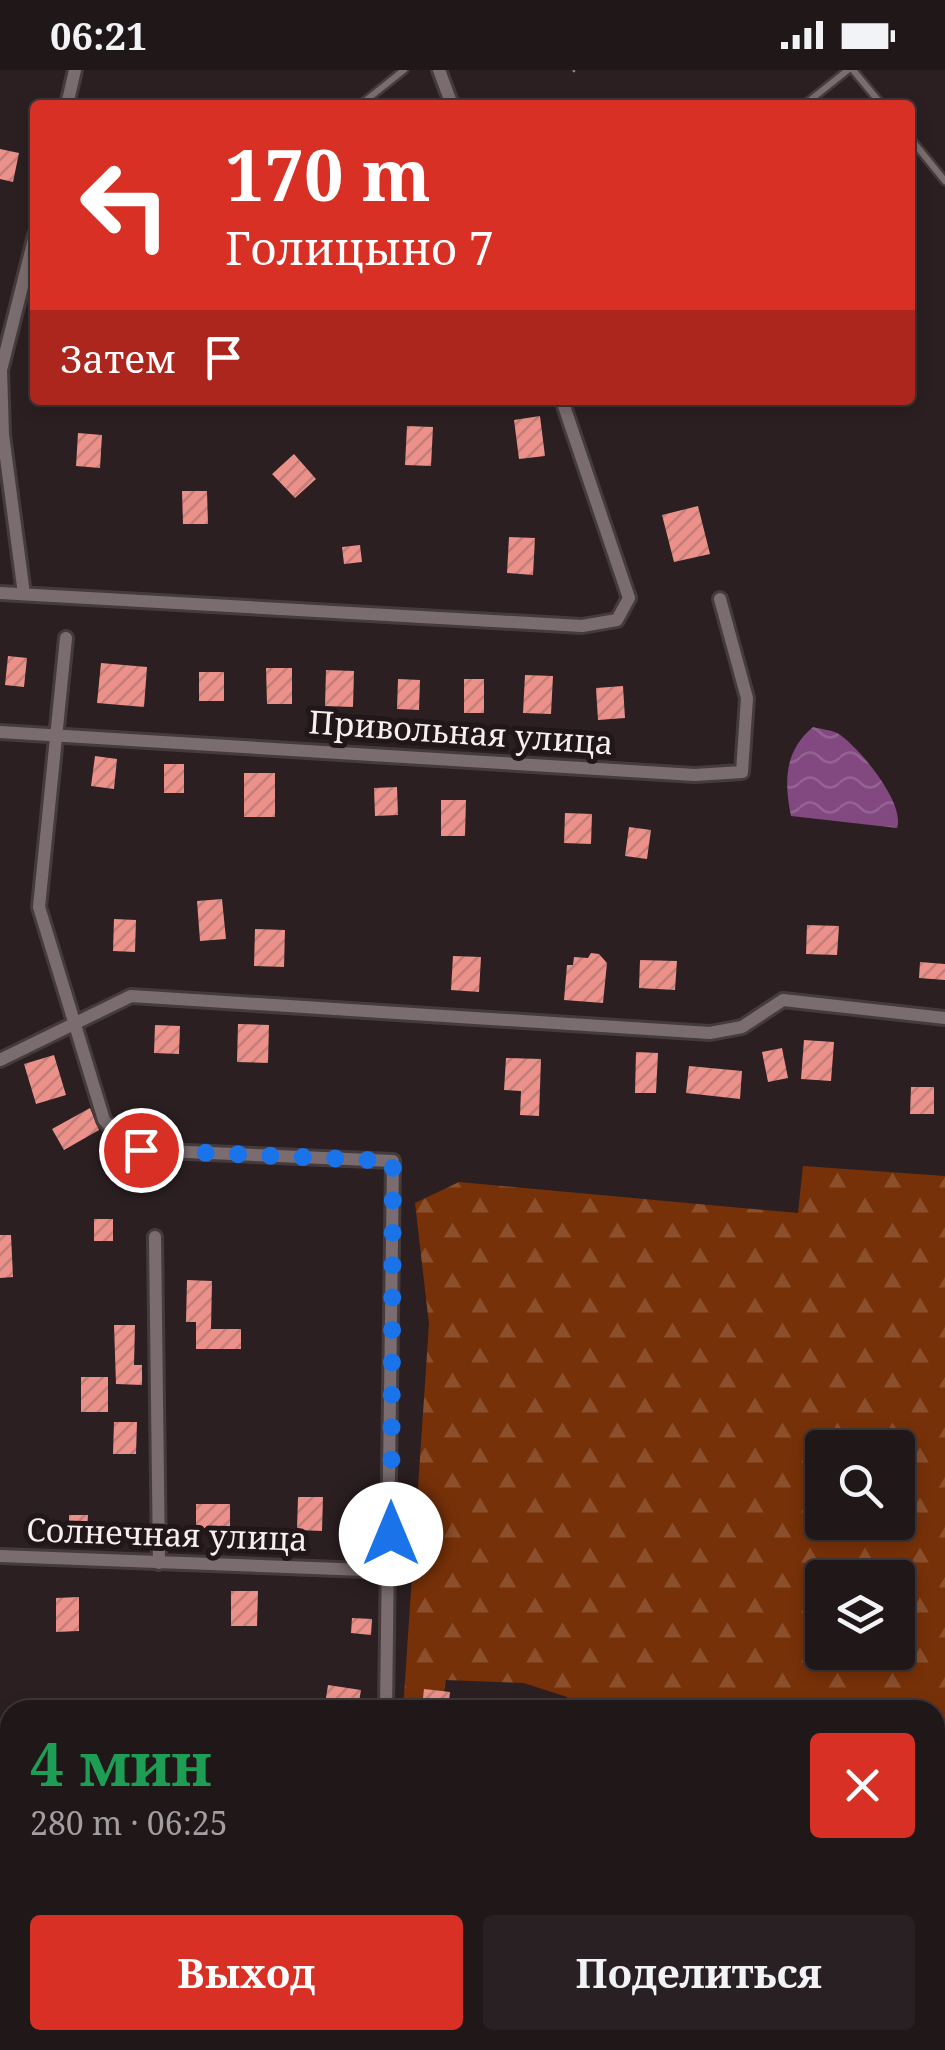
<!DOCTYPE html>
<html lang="ru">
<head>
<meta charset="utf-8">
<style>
  :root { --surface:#201719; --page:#282022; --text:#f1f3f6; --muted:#a29fa2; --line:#3d3638; --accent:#d93025 }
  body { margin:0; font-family:"Noto Serif",serif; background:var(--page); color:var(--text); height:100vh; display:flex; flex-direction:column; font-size:38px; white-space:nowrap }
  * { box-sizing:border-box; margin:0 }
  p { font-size:32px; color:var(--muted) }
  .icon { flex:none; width:55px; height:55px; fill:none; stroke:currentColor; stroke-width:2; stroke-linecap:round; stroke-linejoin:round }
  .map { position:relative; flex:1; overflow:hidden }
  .details { position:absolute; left:0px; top:1630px; width:945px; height:350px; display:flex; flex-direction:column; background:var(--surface); border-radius:30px 30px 0 0; box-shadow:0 5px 15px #0003,0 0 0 2px var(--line) }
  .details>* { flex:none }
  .banner { position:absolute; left:30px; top:30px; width:885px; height:305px; border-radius:10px; box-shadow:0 5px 15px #0003,0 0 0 2px var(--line); background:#d93025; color:#fff; overflow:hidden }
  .fabs { position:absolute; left:805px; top:1360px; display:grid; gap:20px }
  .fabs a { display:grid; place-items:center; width:110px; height:110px; border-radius:10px; background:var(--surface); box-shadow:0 5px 15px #0003,0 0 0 2px var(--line); font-size:50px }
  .pin { position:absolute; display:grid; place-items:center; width:85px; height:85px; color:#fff; margin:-42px; border:5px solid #fff; border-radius:50%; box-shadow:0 2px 10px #0007 }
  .me { position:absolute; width:110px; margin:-55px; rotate:0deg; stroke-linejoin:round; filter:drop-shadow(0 0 8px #0008) }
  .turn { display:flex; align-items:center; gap:35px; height:210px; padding:0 30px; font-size:45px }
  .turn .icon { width:130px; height:130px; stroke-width:2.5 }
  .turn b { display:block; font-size:70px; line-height:85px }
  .then { display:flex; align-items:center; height:95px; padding:0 30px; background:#0003; gap:20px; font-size:38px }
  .round { display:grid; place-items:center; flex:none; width:105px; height:105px; border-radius:10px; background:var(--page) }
  .overview { display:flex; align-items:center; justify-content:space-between; height:170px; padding:0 30px }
  h1 { font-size:60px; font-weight:700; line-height:75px; color:#1e9e55 }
  .primary-button { display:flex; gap:20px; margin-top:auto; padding:20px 30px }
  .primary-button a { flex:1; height:115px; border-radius:10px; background:var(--accent); color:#fff; font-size:40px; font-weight:700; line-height:115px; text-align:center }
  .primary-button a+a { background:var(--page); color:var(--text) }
  .status { display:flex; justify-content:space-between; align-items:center; height:70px; padding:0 50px; background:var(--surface); direction:ltr }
  .status svg { height:28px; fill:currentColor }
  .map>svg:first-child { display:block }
</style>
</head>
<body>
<div class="status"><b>06:21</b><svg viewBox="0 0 49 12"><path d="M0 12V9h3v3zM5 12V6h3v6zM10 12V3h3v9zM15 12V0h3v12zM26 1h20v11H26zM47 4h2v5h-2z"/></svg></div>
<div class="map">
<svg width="945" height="1980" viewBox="0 0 945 1980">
  <defs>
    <pattern id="forest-firs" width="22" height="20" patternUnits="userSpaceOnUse" patternTransform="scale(2.5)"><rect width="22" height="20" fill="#773108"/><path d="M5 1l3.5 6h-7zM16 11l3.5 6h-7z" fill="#8b4f2c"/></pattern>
    <pattern id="water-waves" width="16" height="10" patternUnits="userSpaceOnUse" patternTransform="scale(2.5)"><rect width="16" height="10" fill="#824880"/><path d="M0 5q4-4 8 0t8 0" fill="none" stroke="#946392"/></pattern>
    <pattern id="building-hatch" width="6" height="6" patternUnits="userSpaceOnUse" patternTransform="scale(2.5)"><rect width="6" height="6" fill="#eb9189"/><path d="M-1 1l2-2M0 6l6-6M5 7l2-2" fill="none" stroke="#c37e79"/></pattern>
  </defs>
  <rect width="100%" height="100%" fill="#2b1f21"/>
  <path fill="url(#forest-firs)" fill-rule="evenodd" d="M 803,1096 L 945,1106 L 945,1980 L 374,1980 L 375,1970 L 935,1970 L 935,1640 L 571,1640 L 567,1627 L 524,1613 L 446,1610 L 441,1640 L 403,1640 L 429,1254 L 415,1133 L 459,1112 L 798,1143 ZM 822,1378 L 898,1378 L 898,1452 L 822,1452 ZM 822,1508 L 898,1508 L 898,1582 L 822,1582 Z"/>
  <path fill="url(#water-waves)" d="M 813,657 C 820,659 831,660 837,663 C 858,675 906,734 897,758 L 791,746 C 784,712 784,681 813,657 Z"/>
  <path fill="url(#building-hatch)" d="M 0,79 L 19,83 L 13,112 L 0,109 Z
    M 540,346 L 545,386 L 519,389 L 514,350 Z
    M 407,356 L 433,357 L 431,396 L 405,395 Z
    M 78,363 L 102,365 L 100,398 L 76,396 Z
    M 294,384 L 316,409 L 295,428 L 272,404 Z
    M 182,421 L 207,421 L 208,454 L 183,454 Z
    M 698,436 L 710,484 L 674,492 L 662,445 Z
    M 509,467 L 535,468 L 533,505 L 507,503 Z
    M 360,475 L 362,492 L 344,494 L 342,477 Z
    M 8,586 L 27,588 L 24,617 L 5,615 Z
    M 101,593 L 147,597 L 144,637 L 97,633 Z
    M 266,598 L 292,598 L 292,634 L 267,634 Z
    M 326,600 L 354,601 L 353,637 L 325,636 Z
    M 199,602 L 224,602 L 224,631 L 199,631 Z
    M 525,605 L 553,606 L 551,644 L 523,643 Z
    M 398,609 L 420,610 L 419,640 L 397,639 Z
    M 464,609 L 484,609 L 484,643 L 464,643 Z
    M 623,616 L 625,648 L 598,650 L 596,618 Z
    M 95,686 L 117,689 L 114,719 L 91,716 Z
    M 164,694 L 184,694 L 184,723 L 164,723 Z
    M 244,703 L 275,703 L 275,747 L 244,747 Z
    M 397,717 L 398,745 L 375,746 L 374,718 Z
    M 441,730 L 466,730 L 465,766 L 441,766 Z
    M 565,743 L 592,744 L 591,774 L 564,773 Z
    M 629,757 L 651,760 L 647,789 L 625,786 Z
    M 222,829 L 226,869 L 200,871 L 197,831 Z
    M 114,849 L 136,850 L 135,882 L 113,881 Z
    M 807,855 L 839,856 L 837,885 L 806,884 Z
    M 255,859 L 285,860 L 284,897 L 254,896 Z
    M 591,883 L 599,884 L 607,893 L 603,933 L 564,930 L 567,895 L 573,895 L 574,887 L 588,888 Z
    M 453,886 L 481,887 L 479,922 L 451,920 Z
    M 640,890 L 677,891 L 675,920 L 639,918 Z
    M 920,892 L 945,894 L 945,910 L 919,908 Z
    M 238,954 L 269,955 L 268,993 L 237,992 Z
    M 155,955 L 180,956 L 179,984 L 154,983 Z
    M 804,970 L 834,972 L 831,1011 L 801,1009 Z
    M 782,978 L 788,1008 L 768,1012 L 762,982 Z
    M 636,982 L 658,983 L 656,1023 L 635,1023 Z
    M 54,985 L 66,1025 L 36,1034 L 24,994 Z
    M 506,988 L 541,989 L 539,1046 L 520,1045 L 521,1021 L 504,1020 Z
    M 689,996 L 742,1001 L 740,1029 L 686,1023 Z
    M 911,1017 L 934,1017 L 934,1044 L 910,1044 Z
    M 90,1038 L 99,1060 L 64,1080 L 52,1059 Z
    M 94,1149 L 113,1149 L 113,1171 L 94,1171 Z
    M 0,1165 L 11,1165 L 13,1207 L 0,1208 Z
    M 187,1210 L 212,1211 L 211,1259 L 241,1259 L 241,1279 L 196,1279 L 196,1252 L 186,1252 Z
    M 114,1255 L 135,1255 L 134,1295 L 142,1295 L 142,1315 L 116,1314 Z
    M 81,1307 L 108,1307 L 108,1342 L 81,1342 Z
    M 114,1352 L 137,1352 L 136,1384 L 113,1384 Z
    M 298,1427 L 323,1427 L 322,1461 L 297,1460 Z
    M 196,1434 L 230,1434 L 230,1459 L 196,1458 Z
    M 69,1445 L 88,1445 L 87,1460 L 69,1460 Z
    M 231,1521 L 258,1521 L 257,1556 L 231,1556 Z
    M 79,1527 L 79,1561 L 56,1562 L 56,1528 Z
    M 352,1548 L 372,1549 L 371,1565 L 351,1563 Z
    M 328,1615 L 361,1620 L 358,1638 L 325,1634 Z
    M 424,1619 L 450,1622 L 448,1639 L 422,1637 Z"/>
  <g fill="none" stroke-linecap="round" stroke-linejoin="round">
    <g stroke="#453b3d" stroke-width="11">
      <path id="service" d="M 853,0 L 882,35
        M 360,35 L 404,0
        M 804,35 L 848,0
        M 910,68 L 945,111"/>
    </g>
    <g stroke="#453b3d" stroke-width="18">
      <path id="minor" d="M 439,0 L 452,35
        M 67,35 L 75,0
        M 0,523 L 582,556 L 617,550 L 629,528 L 562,330
        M 24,524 L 3,365 L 1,300 L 35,165
        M 66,568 L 39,837 L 104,1050 L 123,1071 L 141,1080 L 393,1091 L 386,1640
        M 0,662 L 695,705 L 742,702 L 747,628 L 720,529
        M 0,990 L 131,926 L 710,963 L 742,957 L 783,930 L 945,948
        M 155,1167 L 159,1493
        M 0,1486 L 391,1501
        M 0,1739 L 10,1739
        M 358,1980 L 359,1970"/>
    </g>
    <path stroke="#8d8384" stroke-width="2.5" stroke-dasharray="2.5 8" stroke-linecap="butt" d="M 573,0 L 575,2"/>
    <use href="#service" stroke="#7b6d6f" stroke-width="6"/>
    <use href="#minor" stroke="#7b6d6f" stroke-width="12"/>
  </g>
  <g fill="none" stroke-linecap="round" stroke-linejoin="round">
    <path stroke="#1a73e8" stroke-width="18" stroke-dasharray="0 32.4" d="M 141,1080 L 393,1091 L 391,1464"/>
  </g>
  <g text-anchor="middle" stroke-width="10" stroke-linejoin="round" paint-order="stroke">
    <g font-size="32" fill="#f6eeef" stroke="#211618">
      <text transform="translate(461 663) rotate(4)" y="11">Привольная улица</text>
      <text transform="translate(167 1465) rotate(2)" y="11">Солнечная улица</text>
    </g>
  </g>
</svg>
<div class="fabs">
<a><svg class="icon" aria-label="search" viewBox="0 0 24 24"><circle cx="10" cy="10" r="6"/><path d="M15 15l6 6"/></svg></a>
<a><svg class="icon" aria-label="layers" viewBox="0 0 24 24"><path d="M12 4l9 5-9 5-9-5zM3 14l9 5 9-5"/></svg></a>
</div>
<div class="pin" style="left:141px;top:1080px;background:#d93025"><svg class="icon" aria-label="arrive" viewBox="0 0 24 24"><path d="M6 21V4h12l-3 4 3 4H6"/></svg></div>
<svg class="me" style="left:391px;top:1464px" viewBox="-20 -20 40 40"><circle r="19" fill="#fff"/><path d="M0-13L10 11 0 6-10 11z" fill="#1a73e8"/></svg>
<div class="banner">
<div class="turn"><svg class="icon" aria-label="left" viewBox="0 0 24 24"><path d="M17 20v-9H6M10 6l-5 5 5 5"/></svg><div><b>170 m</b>Голицыно 7</div></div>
<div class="then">Затем<svg class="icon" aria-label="arrive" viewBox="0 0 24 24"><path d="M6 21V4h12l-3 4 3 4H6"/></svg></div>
</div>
<section class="details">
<div class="overview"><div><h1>4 мин</h1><p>280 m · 06:25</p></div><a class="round" style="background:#d93025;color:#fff"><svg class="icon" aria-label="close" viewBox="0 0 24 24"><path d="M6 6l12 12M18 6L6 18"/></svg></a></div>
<div class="primary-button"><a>Выход</a><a>Поделиться</a></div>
</section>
</div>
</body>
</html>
